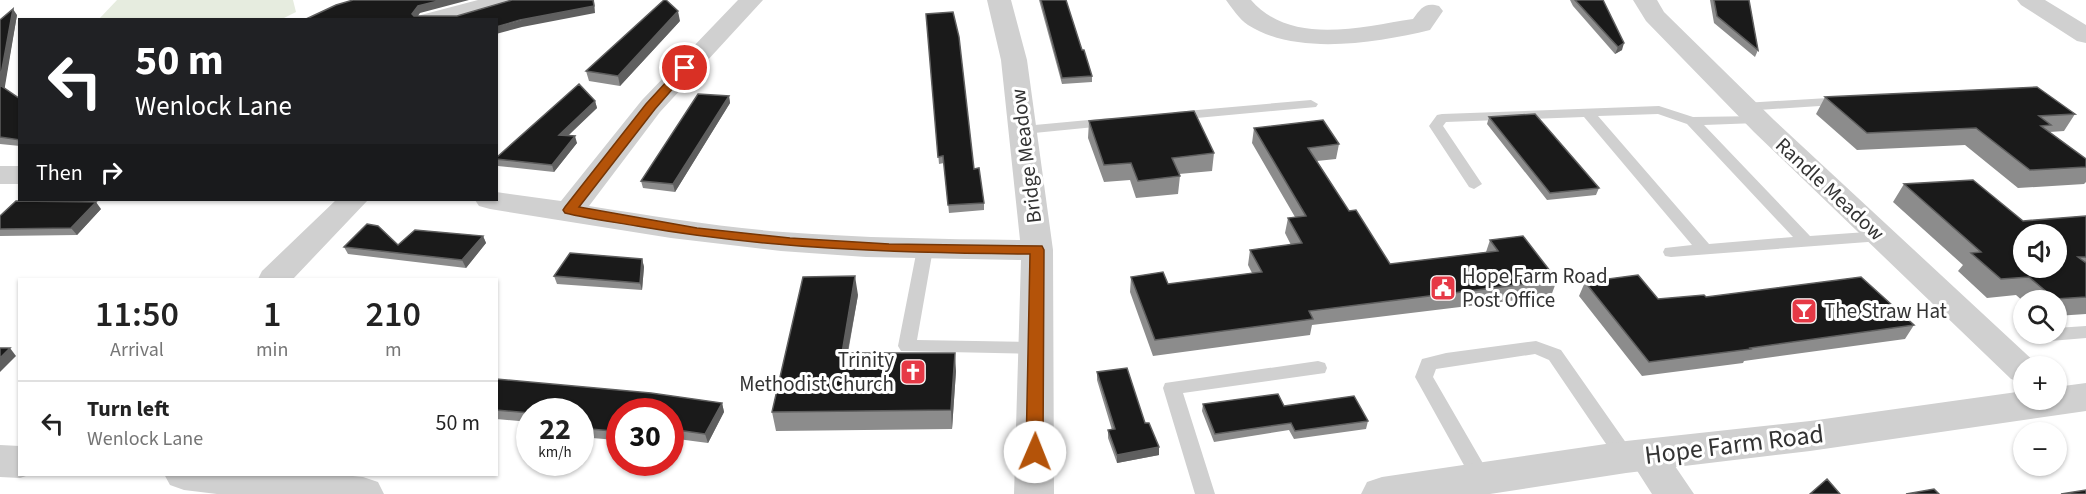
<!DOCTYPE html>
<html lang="en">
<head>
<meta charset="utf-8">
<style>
  :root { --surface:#fff; --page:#f2f2f2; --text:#222; --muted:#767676; --line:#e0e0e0 }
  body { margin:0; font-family:"Source Sans 3",sans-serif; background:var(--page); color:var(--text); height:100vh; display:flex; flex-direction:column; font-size:22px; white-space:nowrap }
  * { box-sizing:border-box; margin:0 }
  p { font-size:20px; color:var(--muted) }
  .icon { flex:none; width:33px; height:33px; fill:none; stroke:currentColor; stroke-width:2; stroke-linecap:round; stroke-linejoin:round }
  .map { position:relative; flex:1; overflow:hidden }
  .details { position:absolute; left:18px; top:278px; width:480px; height:198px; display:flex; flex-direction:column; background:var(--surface); border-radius:0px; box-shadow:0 2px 4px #0004 }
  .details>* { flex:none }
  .guide { position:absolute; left:18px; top:18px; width:480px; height:183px; border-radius:0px; box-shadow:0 2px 4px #0004; background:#202124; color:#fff; overflow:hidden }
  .buttons { position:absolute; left:2013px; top:224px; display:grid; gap:12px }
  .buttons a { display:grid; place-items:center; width:54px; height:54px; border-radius:50%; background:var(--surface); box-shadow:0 2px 4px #0004; font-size:30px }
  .speed { position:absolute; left:516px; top:398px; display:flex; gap:12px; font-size:30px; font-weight:700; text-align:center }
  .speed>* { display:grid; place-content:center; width:78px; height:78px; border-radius:50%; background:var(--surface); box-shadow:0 2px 4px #0004; line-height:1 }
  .speed small { font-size:15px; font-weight:400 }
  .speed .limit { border:9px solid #d22; background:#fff; color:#111 }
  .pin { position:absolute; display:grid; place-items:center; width:51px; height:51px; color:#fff; margin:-26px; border:3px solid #fff; border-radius:50%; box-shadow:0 2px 6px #0007 }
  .me { position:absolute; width:66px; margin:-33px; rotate:1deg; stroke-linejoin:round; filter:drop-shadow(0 0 4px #0008) }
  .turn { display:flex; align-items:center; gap:21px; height:126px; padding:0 18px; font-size:27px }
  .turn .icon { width:78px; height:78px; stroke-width:2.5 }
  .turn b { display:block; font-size:42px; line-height:51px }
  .then { display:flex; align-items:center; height:57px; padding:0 18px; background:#0003; gap:12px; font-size:22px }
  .eta { display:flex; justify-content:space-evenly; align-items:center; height:102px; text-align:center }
  .eta b { font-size:36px; font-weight:600; line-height:42px }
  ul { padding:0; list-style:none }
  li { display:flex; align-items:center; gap:18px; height:84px; padding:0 18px; border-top:2px solid var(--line) }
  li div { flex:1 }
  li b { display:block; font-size:22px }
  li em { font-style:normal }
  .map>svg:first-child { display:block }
</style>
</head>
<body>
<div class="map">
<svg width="2086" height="494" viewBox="0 0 2086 494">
  <rect width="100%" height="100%" fill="#fff"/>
  <path fill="#e6ecdf" d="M 117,0 L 293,0 L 296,12 L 280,20 L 99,19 Z"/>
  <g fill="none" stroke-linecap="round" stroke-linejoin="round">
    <path fill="#d0d0d0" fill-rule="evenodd" d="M 1845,97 L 1852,101 L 1850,104 L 1744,111 L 1737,107 L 1744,103 Z
      M 1311,100 L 1318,104 L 1316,107 L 1175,120 L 1168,116 L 1175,112 Z
      M 1659,106 L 1693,117 L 1762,116 L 1764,119 L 1757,123 L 1704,125 L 1810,236 L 1881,231 L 1887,232 L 1889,236 L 1887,240 L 1881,241 L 1671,257 L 1665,256 L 1663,252 L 1665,248 L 1692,245 L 1584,117 L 1446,122 L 1443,126 L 1482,184 L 1474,189 L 1469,187 L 1429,126 L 1437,115 L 1442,114 ZM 1658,114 L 1687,124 L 1793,237 L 1709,244 L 1598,116 Z
      M 1110,118 L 1115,119 L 1117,122 L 1115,125 L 1024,134 L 1017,130 L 1024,126 Z
      M 925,244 L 931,245 L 933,249 L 917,340 L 1036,342 L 1042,343 L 1045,348 L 1042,353 L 1036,354 L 901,351 L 898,346 L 917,249 L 919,245 Z
      M 2086,326 L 2086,338 L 2050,341 L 2044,339 L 2041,335 L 2042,333 L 2056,333 L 2056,328 Z
      M 1536,341 L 1561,350 L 1636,457 L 1633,463 L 1626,465 L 1619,463 L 1549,360 L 1535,354 L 1436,369 L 1433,377 L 1492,479 L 1489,485 L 1482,487 L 1475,485 L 1415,377 L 1422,359 L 1446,353 Z
      M 1318,361 L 1325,363 L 1327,368 L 1325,373 L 1183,393 L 1215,494 L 1195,494 L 1163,388 L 1165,383 Z"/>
    <path fill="#d0d0d0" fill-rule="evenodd" d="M 478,0 L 517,0 L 513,5 L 459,20 L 417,20 L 421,15 Z
      M 738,0 L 763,0 L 660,112 L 589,206 C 653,216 718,227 783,232 C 862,238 941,239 1020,240 L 1001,60 L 987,0 L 1011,0 L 1027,60 L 1053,250 L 1054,494 L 1014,494 L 1021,260 L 866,257 L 781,251 L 671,238 L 490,209 L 479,206 L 475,200 L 496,200 L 496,192 L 561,201 L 642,100 Z
      M 1226,0 L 1251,0 C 1291,46 1360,27 1413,19 C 1421,8 1425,2 1439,6 L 1443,11 L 1430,30 C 1376,43 1296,56 1248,25 C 1239,19 1232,8 1226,0 Z
      M 1633,0 L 1657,0 L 1664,12 L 1774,120 L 2039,366 L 2024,366 L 2024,383 L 2011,379 L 1754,132 L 1646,21 Z
      M 2017,0 L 2045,0 L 2086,25 L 2086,43 L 2077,41 L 2021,5 Z
      M 0,166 L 20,166 L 20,184 L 0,184 Z
      M 336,200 L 368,200 L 293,279 L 258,279 L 262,271 Z
      M 1646,440 L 1660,444 L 1694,494 L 1652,494 L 1627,455 L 1632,444 Z"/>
    <path fill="#d0d0d0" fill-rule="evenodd" d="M 2086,383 L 2086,411 L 1810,451 L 1626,473 L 1490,494 L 1361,494 L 1367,482 L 1382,477 L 1626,441 L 1810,421 L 2024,391 L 2024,399 L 2056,399 L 2056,387 Z
      M 0,445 L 20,446 L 20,474 L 32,474 L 20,478 L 0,477 Z
      M 164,474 L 333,474 L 363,477 L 378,482 L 384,494 L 217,494 L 184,490 L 170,485 Z"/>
  </g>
  <path fill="#8c8c8c" d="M 1039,0 L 1066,0 L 1082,50 L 1092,76 L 1092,82 L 1062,84 Z
    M 1570,0 L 1603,0 L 1622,50 L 1615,54 L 1573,6 Z
    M 1710,0 L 1749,0 L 1758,50 L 1755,57 L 1714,23 Z
    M 926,14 L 984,203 L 984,210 L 949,213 L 944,163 L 939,164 Z
    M 17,15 L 4,88 L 20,99 L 20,146 L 0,144 L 0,20 Z
    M 680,21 L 620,86 L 589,81 L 586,71 Z
    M 729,96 L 730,103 L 675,192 L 643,188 L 641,181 Z
    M 1825,97 L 2075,114 L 2064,131 L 2050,132 L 2086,159 L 2086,182 L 2084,184 L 2018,188 L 1965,145 L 1857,150 L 1816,114 Z
    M 595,101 L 597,108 L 568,136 L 577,143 L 554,172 L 498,166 L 496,158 Z
    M 1489,117 L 1599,188 L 1596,195 L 1547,200 L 1487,124 Z
    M 1089,121 L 1214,153 L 1212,171 L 1179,174 L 1180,176 L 1178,194 L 1136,198 L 1130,180 L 1104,182 L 1088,138 Z
    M 1254,128 L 1339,144 L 1336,159 L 1317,161 L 1349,211 L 1390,264 L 1486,252 L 1490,240 L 1557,280 L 1551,296 L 1312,325 L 1310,335 L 1153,356 L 1130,292 L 1131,277 L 1168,284 L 1252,273 L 1248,265 L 1250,250 L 1291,245 L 1285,233 L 1288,218 L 1295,217 L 1252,143 Z
    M 1904,184 L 2023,221 L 2086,216 L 2086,314 L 2056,316 L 2056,300 L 2024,300 L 2024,302 L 2016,295 L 1987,298 L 1958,271 L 1963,265 L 1893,202 Z
    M 101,209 L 77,235 L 0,236 L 0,216 Z
    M 483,236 L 486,243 L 466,268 L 348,254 L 344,247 L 398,245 Z
    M 642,259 L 644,267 L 642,290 L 557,284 L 554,276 Z
    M 1585,282 L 1658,299 L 1706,297 L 1914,325 L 1905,339 L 1744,361 L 1743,363 L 1642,376 L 1579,296 Z
    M 858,295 L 848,353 L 956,371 L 952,429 L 776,431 L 772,412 Z
    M 1097,372 L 1145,423 L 1159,447 L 1159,455 L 1117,463 L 1108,438 L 1108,430 L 1112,430 L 1097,380 Z
    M 496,379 L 722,403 L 724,412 L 708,443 L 670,438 L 670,411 L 620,411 L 620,433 L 616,440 L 580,437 L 580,411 L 530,411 L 530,422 L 496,419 Z
    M 1203,404 L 1284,406 L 1368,421 L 1366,429 L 1294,439 L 1289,430 L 1214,442 L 1202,411 Z"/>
  <path fill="#5f5f5f" d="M 442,0 L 469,0 L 420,13 L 415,20 L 412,14 L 418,6 Z
    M 594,0 L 595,13 L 522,27 L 496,34 L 496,27 Z
    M 13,9 L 17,15 L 4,92 L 0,86 L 0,80 Z
    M 678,11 L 680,21 L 620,86 L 618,76 Z
    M 1624,43 L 1622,50 L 1615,54 L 1618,47 Z
    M 729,96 L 730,103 L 675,192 L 673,184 Z
    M 595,101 L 597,108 L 561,142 L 559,135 Z
    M 575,136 L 577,143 L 554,172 L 552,165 Z
    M 96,202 L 101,209 L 77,235 L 71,228 Z
    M 483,236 L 486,243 L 466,268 L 462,260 Z
    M 642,259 L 644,267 L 642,290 L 640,283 Z
    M 855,276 L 858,295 L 844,372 L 842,353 Z
    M 10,348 L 16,356 L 0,372 L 0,358 Z
    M 955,353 L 956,371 L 952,429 L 951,410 Z
    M 722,403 L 724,412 L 708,443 L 705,434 Z
    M 617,421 L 620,427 L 620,433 L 616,440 L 612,431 Z
    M 1159,447 L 1159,455 L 1117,463 L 1117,455 Z"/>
  <path fill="#1a1a1a" stroke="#5f5f5f" stroke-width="1.5" fill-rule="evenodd" d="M 353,0 L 442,0 L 418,6 L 412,14 L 414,16 L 457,16 L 512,0 L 593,0 L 594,6 L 520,20 L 496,27 L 496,20 L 304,20 L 336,5 Z
    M 664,0 L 666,0 L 678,11 L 618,76 L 586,71 Z
    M 1041,0 L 1066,0 L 1082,50 L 1084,50 L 1092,76 L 1062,78 Z
    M 1575,0 L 1603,0 L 1624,43 L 1618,47 Z
    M 1714,0 L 1749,0 L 1758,50 L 1717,16 Z
    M 13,9 L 0,80 L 0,20 Z
    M 953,12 L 959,37 L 974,169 L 979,168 L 984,203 L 948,205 L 943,156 L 938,157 L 926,14 Z
    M 579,84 L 595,101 L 559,135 L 575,136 L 552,165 L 496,159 L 496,158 Z
    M 0,85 L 20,99 L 20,140 L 0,137 Z
    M 2037,87 L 2075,114 L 2039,116 L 2051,125 L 2041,126 L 2086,159 L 2086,167 L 2030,170 L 1976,128 L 1867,133 L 1825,97 Z
    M 698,94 L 729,96 L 673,184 L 641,181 Z
    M 1194,111 L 1214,153 L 1172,158 L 1180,176 L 1138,181 L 1131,163 L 1104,165 L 1089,121 Z
    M 1535,114 L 1599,188 L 1550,193 L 1489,117 Z
    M 1323,120 L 1339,144 L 1308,148 L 1349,211 L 1356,210 L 1390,264 L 1498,251 L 1490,240 L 1523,236 L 1557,280 L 1309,311 L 1313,319 L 1155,340 L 1131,277 L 1163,272 L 1168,284 L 1262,272 L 1250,250 L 1302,243 L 1288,218 L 1306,216 L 1254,128 Z
    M 1973,180 L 2023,221 L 2086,216 L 2086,257 L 2078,257 L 2086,263 L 2086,297 L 2055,299 L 2029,277 L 2001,279 L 1971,253 L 1981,252 L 1904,184 ZM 2024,234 L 2056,234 L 2056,267 L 2024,267 Z
    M 16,201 L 96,202 L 71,228 L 0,229 L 0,216 Z
    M 367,224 L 378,226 L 398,245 L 415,230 L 483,236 L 462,260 L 344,247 Z
    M 570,253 L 642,259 L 640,283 L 554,276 Z
    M 1638,275 L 1658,299 L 1704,295 L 1706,297 L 1861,277 L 1914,325 L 1750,348 L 1751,349 L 1649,362 L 1585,282 Z
    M 855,276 L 842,353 L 955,353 L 951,410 L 772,412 L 803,277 Z
    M 0,348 L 10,348 L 0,358 Z
    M 1127,368 L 1145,423 L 1149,423 L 1159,447 L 1117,455 L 1108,430 L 1115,429 L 1097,372 Z
    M 496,379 L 651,393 L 722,403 L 705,434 L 670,429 L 670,411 L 620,411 L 620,421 L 617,421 L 612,431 L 580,428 L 580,411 L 530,411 L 530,413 L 496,410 Z
    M 1278,394 L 1284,406 L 1354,396 L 1368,421 L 1295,431 L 1291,423 L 1215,434 L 1203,404 Z
    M 1827,479 L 1840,494 L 1810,494 Z
    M 1934,489 L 1939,494 L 1906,494 Z
    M 2086,490 L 2086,494 L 2061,494 Z"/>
  <path fill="#b45309" stroke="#753606" stroke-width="1.5" d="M 685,65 L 689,66 L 689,70 L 655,109 L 579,207 L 697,228 L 790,238 L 889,244 L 1042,246 L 1044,250 L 1043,452 L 1040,457 L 1035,459 L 1029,457 L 1026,452 L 1030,254 C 898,253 768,249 637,226 C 614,222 589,219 565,213 L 563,210 L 565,207 L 646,104 L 681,66 Z"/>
  <defs>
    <g id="civic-square" transform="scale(1.35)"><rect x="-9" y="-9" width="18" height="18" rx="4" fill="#e63946" stroke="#fff"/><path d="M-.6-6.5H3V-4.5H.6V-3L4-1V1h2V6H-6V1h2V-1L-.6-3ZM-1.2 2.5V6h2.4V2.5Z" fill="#fff"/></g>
    <g id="bar-square" transform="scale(1.35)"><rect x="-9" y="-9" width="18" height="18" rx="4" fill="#e63946" stroke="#fff"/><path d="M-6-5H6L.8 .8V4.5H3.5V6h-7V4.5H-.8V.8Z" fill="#fff"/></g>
    <g id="church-square" transform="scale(1.35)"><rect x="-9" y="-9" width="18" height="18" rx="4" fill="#e63946" stroke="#fff"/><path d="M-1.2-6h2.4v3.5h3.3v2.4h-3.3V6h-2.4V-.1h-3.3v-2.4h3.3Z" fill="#fff"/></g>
  </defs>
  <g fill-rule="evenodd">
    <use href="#civic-square" x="1443" y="288"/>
    <use href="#bar-square" x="1804" y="311"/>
    <use href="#church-square" x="913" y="372"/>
  </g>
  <g text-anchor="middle" stroke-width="6" stroke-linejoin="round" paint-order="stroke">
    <g font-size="21" fill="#333" stroke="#fff">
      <text transform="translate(1026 156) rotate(-97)" y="7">Bridge Meadow</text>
      <text transform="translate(1830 189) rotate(43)" y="7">Randle Meadow</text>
    </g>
    <g font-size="21" fill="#333" stroke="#fff" text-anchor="start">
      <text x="1462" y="283">Hope Farm Road<tspan x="1462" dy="24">Post Office</tspan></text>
      <text x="1824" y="318">The Straw Hat</text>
      <text x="894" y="367" text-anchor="end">Trinity<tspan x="894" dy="24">Methodist Church</tspan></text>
    </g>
    <g font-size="26" fill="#333" stroke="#fff">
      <text transform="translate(1734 444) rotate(-7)" y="9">Hope Farm Road</text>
    </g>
  </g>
</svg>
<div class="buttons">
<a><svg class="icon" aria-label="sound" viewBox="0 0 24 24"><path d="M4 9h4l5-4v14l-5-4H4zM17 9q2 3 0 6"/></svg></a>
<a><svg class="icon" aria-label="search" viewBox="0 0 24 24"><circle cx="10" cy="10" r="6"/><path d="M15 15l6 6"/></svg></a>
<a>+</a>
<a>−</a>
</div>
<div class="speed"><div>22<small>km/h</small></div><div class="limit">30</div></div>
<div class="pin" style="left:685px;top:68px;background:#d93025"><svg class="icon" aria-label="arrive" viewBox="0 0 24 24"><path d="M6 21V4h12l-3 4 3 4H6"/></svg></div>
<svg class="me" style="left:1035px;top:452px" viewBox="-20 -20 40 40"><circle r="19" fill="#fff"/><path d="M0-13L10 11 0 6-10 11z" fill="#b45309"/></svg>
<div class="guide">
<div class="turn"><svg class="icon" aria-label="left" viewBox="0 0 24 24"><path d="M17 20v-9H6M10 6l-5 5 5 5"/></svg><div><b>50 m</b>Wenlock Lane</div></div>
<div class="then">Then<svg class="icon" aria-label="right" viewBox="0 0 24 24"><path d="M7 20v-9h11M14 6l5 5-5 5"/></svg></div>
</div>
<section class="details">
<div class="eta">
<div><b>11:50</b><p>Arrival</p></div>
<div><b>1</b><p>min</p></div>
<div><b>210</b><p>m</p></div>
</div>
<ul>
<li><svg class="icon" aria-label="left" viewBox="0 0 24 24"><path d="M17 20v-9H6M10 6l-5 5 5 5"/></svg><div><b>Turn left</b><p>Wenlock Lane</p></div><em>50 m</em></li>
</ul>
</section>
</div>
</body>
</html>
